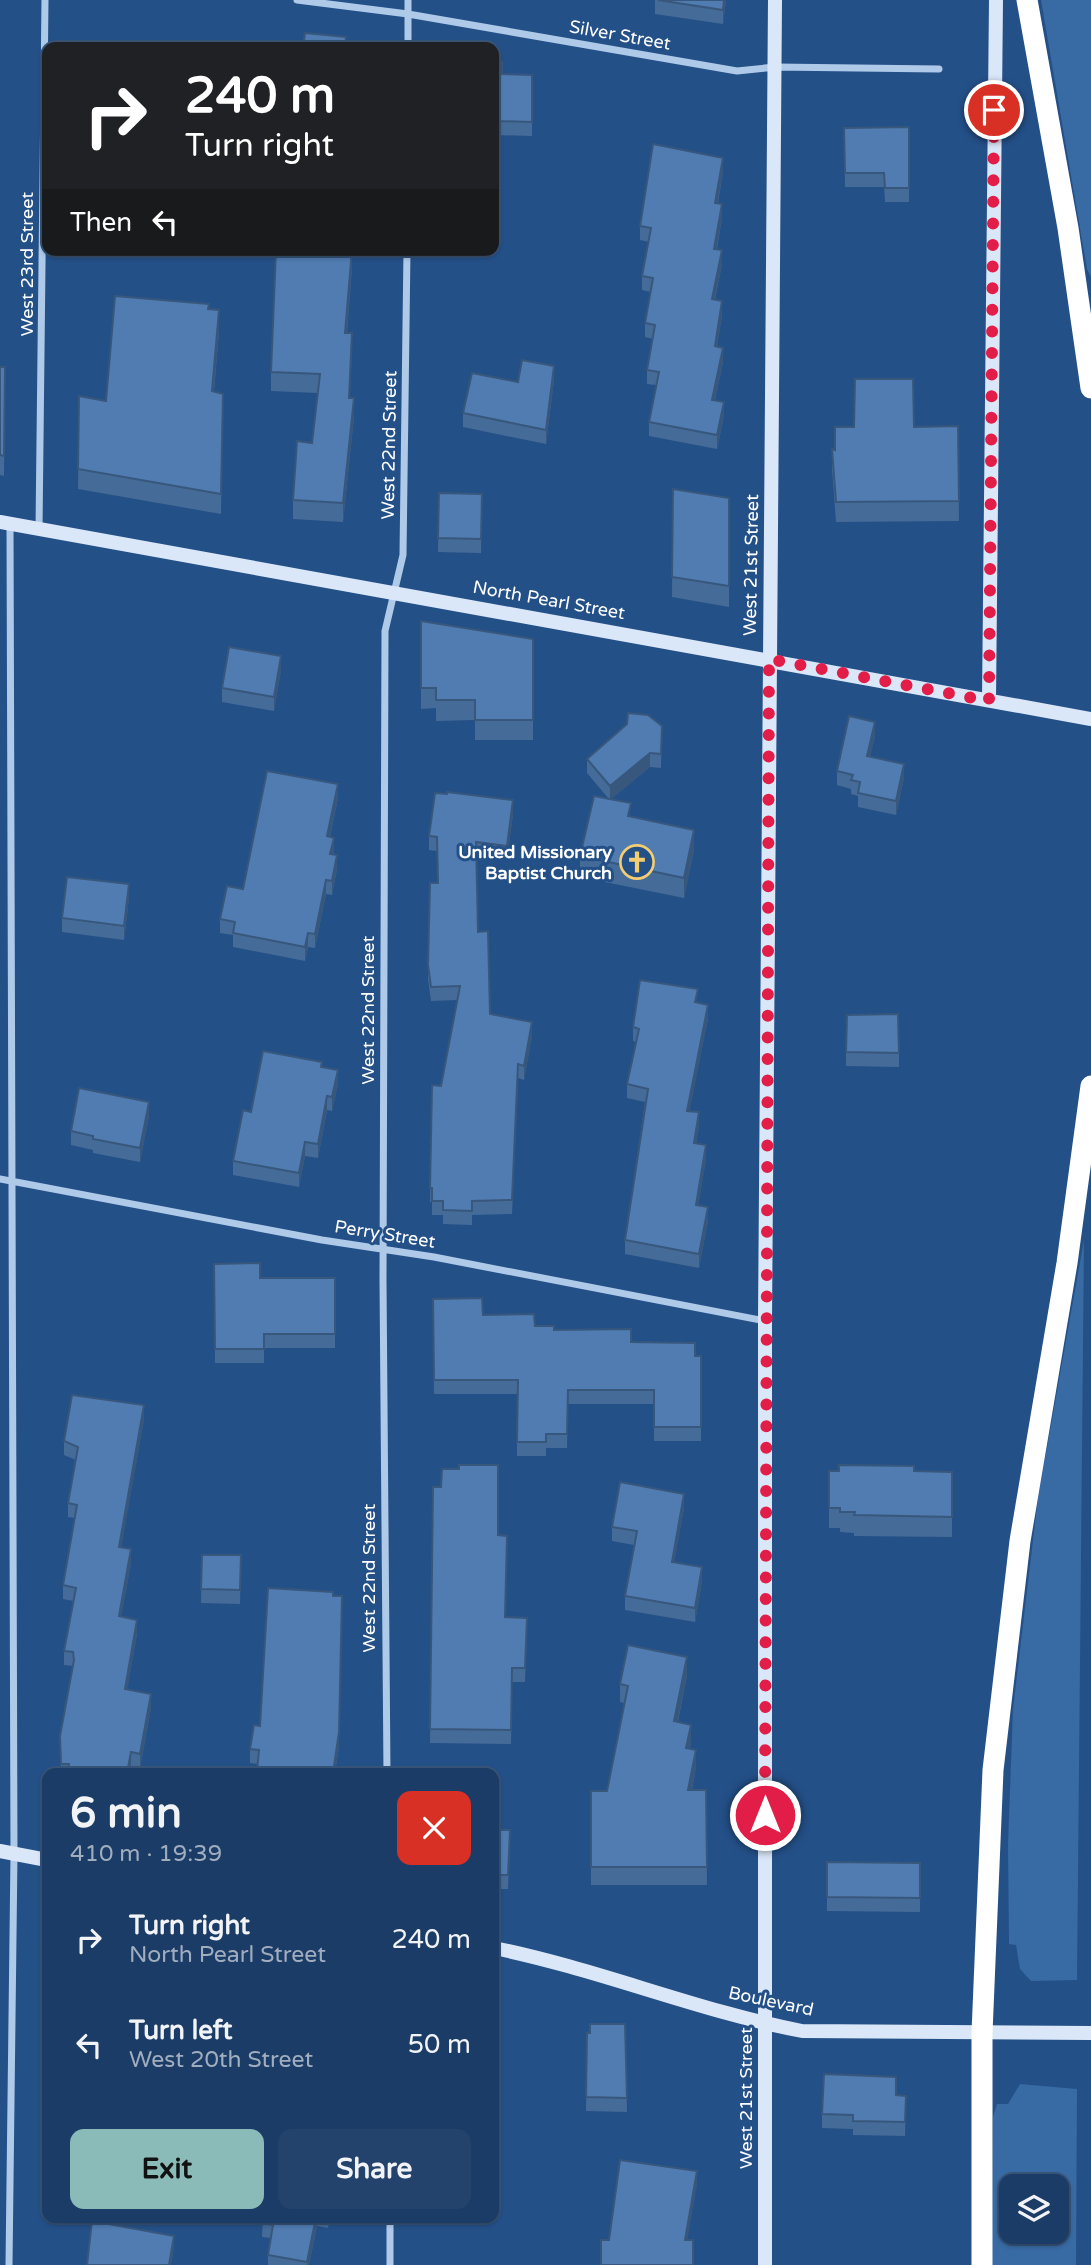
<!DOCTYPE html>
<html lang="en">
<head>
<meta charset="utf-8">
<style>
  :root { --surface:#1b3c66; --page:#24436c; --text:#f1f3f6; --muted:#a0adbf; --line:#39567a; --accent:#8bbbb9 }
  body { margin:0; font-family:"Varela Round",sans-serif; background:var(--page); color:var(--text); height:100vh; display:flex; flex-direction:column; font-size:26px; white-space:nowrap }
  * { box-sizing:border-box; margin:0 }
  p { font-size:23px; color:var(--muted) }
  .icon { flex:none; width:38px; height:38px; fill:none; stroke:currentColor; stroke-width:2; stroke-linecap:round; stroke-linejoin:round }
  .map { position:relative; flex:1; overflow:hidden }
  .panel { position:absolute; left:42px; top:1768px; width:457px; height:455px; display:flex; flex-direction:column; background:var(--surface); border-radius:14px; box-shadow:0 2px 5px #0004,0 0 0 2px var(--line) }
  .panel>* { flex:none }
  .top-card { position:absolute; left:42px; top:42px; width:457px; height:214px; border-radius:14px; box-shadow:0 2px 5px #0004,0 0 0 2px var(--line); background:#202124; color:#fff; overflow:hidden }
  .tools { position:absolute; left:999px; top:2174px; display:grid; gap:14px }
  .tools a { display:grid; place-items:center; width:70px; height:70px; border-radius:14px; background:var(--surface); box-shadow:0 2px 5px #0004,0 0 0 2px var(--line); font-size:35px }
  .pin { position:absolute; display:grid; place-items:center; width:60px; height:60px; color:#fff; margin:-30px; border:4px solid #fff; border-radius:50%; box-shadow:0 2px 7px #0007 }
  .me { position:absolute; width:77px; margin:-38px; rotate:0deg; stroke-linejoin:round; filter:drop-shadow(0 0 5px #0008) }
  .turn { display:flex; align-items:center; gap:24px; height:147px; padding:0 28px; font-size:32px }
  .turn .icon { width:91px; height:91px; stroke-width:2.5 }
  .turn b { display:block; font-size:49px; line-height:60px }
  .then { display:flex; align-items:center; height:66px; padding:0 28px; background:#0003; gap:14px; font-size:26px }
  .round { display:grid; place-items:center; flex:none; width:74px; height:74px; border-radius:14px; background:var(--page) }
  .head { display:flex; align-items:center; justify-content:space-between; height:119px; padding:0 28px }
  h1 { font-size:42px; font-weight:800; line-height:52px }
  .action { display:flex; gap:14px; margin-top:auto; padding:14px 28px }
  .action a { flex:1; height:80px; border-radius:14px; background:var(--accent); color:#111; font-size:28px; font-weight:800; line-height:80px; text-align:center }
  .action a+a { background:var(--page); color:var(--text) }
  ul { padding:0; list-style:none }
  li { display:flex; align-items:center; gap:21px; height:105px; padding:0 28px }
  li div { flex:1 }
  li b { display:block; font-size:26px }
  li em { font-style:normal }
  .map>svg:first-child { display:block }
</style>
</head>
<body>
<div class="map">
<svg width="1091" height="2265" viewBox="0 0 1091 2265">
  <rect width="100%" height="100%" fill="#245088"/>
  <path fill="#386aa4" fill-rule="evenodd" d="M 1041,0 L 1091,0 L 1091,277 L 1087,269 Z
    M 1084,1240 L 1077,1980 L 1031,1981 L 1020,1969 L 1016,1945 L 1009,1944 L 1008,1845 L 1013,1709 L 1038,1498 Z
    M 1020,2084 L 1077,2089 L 1076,2265 L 992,2265 L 993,2117 L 997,2104 L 1008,2104 ZM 1012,2186 L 1057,2186 L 1057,2231 L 1012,2231 Z"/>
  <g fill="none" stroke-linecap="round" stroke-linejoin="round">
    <path stroke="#afcae9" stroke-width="7" d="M 297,0 L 408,14 L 737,71 L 775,67 L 939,69
      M 408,47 L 408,0
      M 39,529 L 45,0
      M 0,1179 L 322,1240 L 434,1257 L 765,1321
      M 387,1773 L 383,1281 L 385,631 L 403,555 L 407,250
      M 390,2217 L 390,2265
      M 9,2265 L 14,1854 L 10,524"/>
    <path stroke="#dae7f8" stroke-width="14" d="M 0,522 L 1091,719
      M 989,700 L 996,0
      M 0,1851 L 47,1860
      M 494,1948 C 598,1969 698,2011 802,2031 L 1091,2033
      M 765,2265 L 765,1321 L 775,0"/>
    <path stroke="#fff" stroke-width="21" d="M 1027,0 L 1068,228 L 1091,388
      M 982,2265 L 982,2033 L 993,1770 L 1020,1541 L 1067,1263 L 1091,1086"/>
  </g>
  <path fill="#456b98" d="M 655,0 L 726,0 L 723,24 L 655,14 Z
    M 494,62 L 502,74 L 532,75 L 532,136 L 494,135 Z
    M 909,127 L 909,202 L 885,202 L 884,187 L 845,187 L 844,128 Z
    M 723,172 L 718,203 L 722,218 L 717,249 L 722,264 L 715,300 L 722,315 L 717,347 L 723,362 L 715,400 L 724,416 L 717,449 L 649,436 L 649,422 L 656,385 L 647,384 L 647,370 L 653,339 L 645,337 L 645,323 L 651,292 L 642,290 L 642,276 L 649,242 L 640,240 L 640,226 Z
    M 352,268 L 347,333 L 352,352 L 349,398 L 354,417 L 343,522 L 293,519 L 293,500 L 312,443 L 318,393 L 271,391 L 271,372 Z
    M 209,309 L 219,331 L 214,392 L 223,394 L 221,514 L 78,489 L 79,396 L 106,401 Z
    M 0,367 L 5,367 L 4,476 L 0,475 Z
    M 554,380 L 546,444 L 463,427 L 463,413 L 518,382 Z
    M 958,426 L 959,521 L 836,522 L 832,469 L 832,449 L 835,450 L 914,427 Z
    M 673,489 L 729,498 L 729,607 L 672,597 Z
    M 439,493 L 482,494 L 481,553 L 438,552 Z
    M 421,621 L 533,639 L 533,740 L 475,740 L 475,720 L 436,721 L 436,708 L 421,709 Z
    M 281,670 L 274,711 L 222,702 L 222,688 Z
    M 662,726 L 661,768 L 650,767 L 611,799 L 631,817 L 694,850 L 684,898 L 580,877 L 580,856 L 609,799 L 587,773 L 587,759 Z
    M 875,736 L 870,756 L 904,778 L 896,815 L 858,807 L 858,796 L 851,794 L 851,789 L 837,785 L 837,771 Z
    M 338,798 L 330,837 L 337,869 L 332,895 L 326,894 L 315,948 L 308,947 L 305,961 L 233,947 L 233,935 L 220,933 L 220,919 L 243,889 Z
    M 513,814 L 507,860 L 476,856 L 478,932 L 490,1014 L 532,1036 L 524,1080 L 518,1078 L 512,1214 L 472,1215 L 472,1225 L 443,1224 L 443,1215 L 432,1215 L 432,1202 L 430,1202 L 432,1085 L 441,1086 L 457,1000 L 431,1001 L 428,979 L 428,965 L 438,883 L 437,851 L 429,850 L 429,836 Z
    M 129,898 L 124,940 L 62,932 L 62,918 Z
    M 698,1003 L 708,1019 L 689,1111 L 699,1126 L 696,1144 L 706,1159 L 698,1206 L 708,1221 L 699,1268 L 625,1254 L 625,1240 L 645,1102 L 627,1098 L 627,1084 L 636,1042 L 633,1041 L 633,1027 Z
    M 846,1052 L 899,1053 L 899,1067 L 846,1066 Z
    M 322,1067 L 338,1084 L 332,1111 L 327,1110 L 318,1158 L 305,1156 L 299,1187 L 233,1175 L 233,1161 L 251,1112 Z
    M 149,1116 L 140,1162 L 93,1153 L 93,1150 L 71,1145 L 71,1131 Z
    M 214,1264 L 260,1278 L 335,1278 L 335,1348 L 264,1348 L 264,1363 L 215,1363 Z
    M 433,1299 L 483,1315 L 535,1326 L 631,1342 L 695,1356 L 701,1356 L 701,1441 L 654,1441 L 654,1404 L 568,1404 L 567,1448 L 546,1448 L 546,1456 L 517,1456 L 517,1394 L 434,1394 Z
    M 144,1419 L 121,1547 L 131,1563 L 121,1617 L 137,1634 L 127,1689 L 151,1708 L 140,1768 L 131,1766 L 130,1773 L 61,1773 L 60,1736 L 73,1666 L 64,1665 L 64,1651 L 73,1601 L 63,1599 L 63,1585 L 75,1518 L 68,1517 L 68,1503 L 76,1460 L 64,1455 L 64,1441 Z
    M 829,1471 L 952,1472 L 952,1537 L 854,1536 L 854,1533 L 840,1532 L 840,1528 L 829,1528 Z
    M 433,1487 L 498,1535 L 505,1617 L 527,1632 L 525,1682 L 512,1682 L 511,1744 L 430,1743 Z
    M 684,1508 L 674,1562 L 702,1581 L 695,1622 L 625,1610 L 625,1596 L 634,1545 L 612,1541 L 612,1527 Z
    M 202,1555 L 241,1555 L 240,1604 L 201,1603 Z
    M 687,1675 L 678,1722 L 691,1742 L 690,1748 L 696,1767 L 692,1790 L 706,1790 L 707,1885 L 591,1885 L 591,1791 L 607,1791 L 624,1703 L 620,1702 L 620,1684 Z
    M 339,1746 L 335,1773 L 257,1773 L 258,1764 L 250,1763 L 250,1749 Z
    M 494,1830 L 510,1844 L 508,1889 L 494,1889 Z
    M 920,1863 L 920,1912 L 827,1911 L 827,1897 Z
    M 625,2024 L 627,2112 L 586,2111 L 587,2033 Z
    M 896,2095 L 906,2096 L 905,2136 L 853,2135 L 853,2129 L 822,2128 L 822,2114 Z
    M 263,2217 L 330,2217 L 328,2228 L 317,2226 L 309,2265 L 268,2265 L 268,2255 L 271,2238 L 262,2237 Z"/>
  <path fill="#38577c" d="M 724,0 L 726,0 L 723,24 L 723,10 Z
    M 723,158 L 723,172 L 715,217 L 715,203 Z
    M 722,204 L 722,218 L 714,263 L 714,249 Z
    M 352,250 L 352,268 L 345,352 L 345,333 Z
    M 722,250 L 722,264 L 712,313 L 712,299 Z
    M 722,301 L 722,315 L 715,360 L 715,346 Z
    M 219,310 L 219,331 L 212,412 L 212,391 Z
    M 352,333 L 352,352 L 349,417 L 349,398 Z
    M 723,348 L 723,362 L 712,414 L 712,400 Z
    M 554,366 L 554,380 L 546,444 L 546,430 Z
    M 354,398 L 354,417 L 343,522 L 343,503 Z
    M 724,402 L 724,416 L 717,449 L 717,435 Z
    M 281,656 L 281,670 L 274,711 L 274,697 Z
    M 875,722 L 875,736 L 867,770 L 867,756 Z
    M 650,753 L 650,767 L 610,800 L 610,786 Z
    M 904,764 L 904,778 L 896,815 L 896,801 Z
    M 338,784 L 338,798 L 327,850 L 327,836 Z
    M 513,800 L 513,814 L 507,860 L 507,846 Z
    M 694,830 L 694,850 L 684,898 L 684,878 Z
    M 334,838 L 334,852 L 330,868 L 330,854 Z
    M 337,855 L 337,869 L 332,895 L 332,881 Z
    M 326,880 L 326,894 L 315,948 L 315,934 Z
    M 129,884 L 129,898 L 124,940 L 124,926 Z
    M 308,933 L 308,947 L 305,961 L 305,947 Z
    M 708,1005 L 708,1019 L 687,1125 L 687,1111 Z
    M 532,1022 L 532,1036 L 524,1080 L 524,1066 Z
    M 338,1070 L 338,1084 L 332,1111 L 332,1097 Z
    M 327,1096 L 327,1110 L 318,1158 L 318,1144 Z
    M 149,1102 L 149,1116 L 140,1162 L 140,1148 Z
    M 699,1112 L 699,1126 L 694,1157 L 694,1143 Z
    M 305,1142 L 305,1156 L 299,1187 L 299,1173 Z
    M 706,1145 L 706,1159 L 696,1219 L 696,1205 Z
    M 708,1207 L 708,1221 L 699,1268 L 699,1254 Z
    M 144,1405 L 144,1419 L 119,1561 L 119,1547 Z
    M 684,1494 L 684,1508 L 672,1576 L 672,1562 Z
    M 131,1549 L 131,1563 L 119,1630 L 119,1616 Z
    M 702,1567 L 702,1581 L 695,1622 L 695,1608 Z
    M 342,1610 L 339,1746 L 335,1773 L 333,1773 Z
    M 137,1620 L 137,1634 L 125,1703 L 125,1689 Z
    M 687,1657 L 687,1675 L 674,1739 L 674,1721 Z
    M 151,1694 L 151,1708 L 140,1768 L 140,1754 Z
    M 691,1725 L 691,1742 L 686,1765 L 686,1748 Z
    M 696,1750 L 696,1767 L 688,1808 L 688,1790 Z
    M 131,1752 L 131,1766 L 130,1773 L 127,1773 Z
    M 697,2171 L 697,2185 L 685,2254 L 685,2240 Z
    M 316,2217 L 317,2217 L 317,2226 L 309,2265 L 307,2265 Z
    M 174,2236 L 174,2250 L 171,2265 L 169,2265 Z"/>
  <path fill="#507cb1" stroke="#38577c" stroke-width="2" d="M 658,0 L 724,0 L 723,10 Z
    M 305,33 L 346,37 L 345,47 L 303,47 Z
    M 494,62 L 502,62 L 502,74 L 532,75 L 532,122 L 494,121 Z
    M 909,127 L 909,188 L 885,188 L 884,173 L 845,173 L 844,128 Z
    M 653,144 L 723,158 L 715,203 L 722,204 L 714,249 L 722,250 L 712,299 L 722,301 L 715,346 L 723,348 L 712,400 L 724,402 L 717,435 L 649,422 L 659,372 L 647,370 L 655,325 L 645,323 L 653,278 L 642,276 L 651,228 L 640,226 Z
    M 276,250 L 352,250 L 345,333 L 352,333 L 349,398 L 354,398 L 343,503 L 293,500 L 297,441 L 312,443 L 320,374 L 271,372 Z
    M 115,296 L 209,304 L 208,309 L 219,310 L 212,391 L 223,394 L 221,494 L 78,469 L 79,396 L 106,401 Z
    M 522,360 L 554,366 L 546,430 L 463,413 L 472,373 L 518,382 Z
    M 0,367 L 5,367 L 4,456 L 0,455 Z
    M 855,379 L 913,379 L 914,427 L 958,426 L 959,501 L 836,502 L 832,449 L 835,450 L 835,427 L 854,427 Z
    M 673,489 L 729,498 L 729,586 L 672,577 Z
    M 439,493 L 482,494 L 481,539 L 438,538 Z
    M 421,621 L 533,639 L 533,720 L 475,720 L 475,700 L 436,700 L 436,688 L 421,688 Z
    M 229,647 L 281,656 L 274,697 L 222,688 Z
    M 628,713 L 648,715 L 662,726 L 661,754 L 650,753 L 610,786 L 587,759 L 627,724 Z
    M 849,716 L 875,722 L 867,756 L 904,764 L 896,801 L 858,793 L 860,782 L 851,780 L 853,775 L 837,771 Z
    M 267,771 L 338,784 L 327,836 L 334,838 L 330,854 L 337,855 L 332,881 L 326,880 L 315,934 L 308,933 L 305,947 L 233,933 L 235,922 L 220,919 L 227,886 L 243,889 Z
    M 447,792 L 513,800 L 507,846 L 476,842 L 478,932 L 488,931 L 490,1014 L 532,1022 L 524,1066 L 518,1064 L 512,1200 L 472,1201 L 472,1211 L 443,1210 L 443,1201 L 432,1201 L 432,1188 L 430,1188 L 432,1085 L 441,1086 L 460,986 L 431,987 L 428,965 L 430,883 L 438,883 L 437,837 L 429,836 L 435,793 L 447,794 Z
    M 594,796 L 631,803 L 628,816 L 694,830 L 684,878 L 580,856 Z
    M 67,877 L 129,884 L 124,926 L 62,918 Z
    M 640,980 L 698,989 L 695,1002 L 708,1005 L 687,1111 L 699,1112 L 694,1143 L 706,1145 L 696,1205 L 708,1207 L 699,1254 L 625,1240 L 648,1089 L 627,1084 L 639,1029 L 633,1027 Z
    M 898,1014 L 899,1053 L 846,1052 L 847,1015 Z
    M 263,1051 L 322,1062 L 321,1067 L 338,1070 L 332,1097 L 327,1096 L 318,1144 L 305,1142 L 299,1173 L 233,1161 L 243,1110 L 251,1112 Z
    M 79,1088 L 149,1102 L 140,1148 L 93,1139 L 93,1136 L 71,1131 Z
    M 260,1263 L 260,1278 L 335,1278 L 335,1334 L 264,1334 L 264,1349 L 215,1349 L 214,1264 Z
    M 482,1298 L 483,1315 L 534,1314 L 535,1326 L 554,1326 L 554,1330 L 631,1329 L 631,1342 L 695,1343 L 695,1356 L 701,1356 L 701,1427 L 654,1427 L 654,1390 L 568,1390 L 567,1434 L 546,1434 L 546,1442 L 517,1442 L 518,1380 L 434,1380 L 433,1299 Z
    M 72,1395 L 144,1405 L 119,1547 L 131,1549 L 119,1616 L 137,1620 L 125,1689 L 151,1694 L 140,1754 L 131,1752 L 127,1773 L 67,1773 L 69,1764 L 61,1764 L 60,1736 L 74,1660 L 73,1652 L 64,1651 L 76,1588 L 63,1585 L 77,1505 L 68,1503 L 78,1447 L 64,1441 Z
    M 459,1465 L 498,1465 L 498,1535 L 507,1536 L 505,1617 L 527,1618 L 525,1668 L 512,1668 L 511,1730 L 430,1729 L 433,1487 L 441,1487 L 442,1469 L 459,1469 Z
    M 839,1465 L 914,1466 L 914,1471 L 952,1472 L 952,1517 L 854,1515 L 855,1512 L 840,1512 L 840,1508 L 829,1508 L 829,1471 L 839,1471 Z
    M 620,1482 L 684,1494 L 672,1562 L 702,1567 L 695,1608 L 625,1596 L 637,1531 L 612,1527 Z
    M 202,1555 L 241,1555 L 240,1590 L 201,1589 Z
    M 268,1588 L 333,1592 L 333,1596 L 342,1596 L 339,1732 L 333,1773 L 269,1773 L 257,1771 L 259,1750 L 250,1749 L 254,1725 L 260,1726 Z
    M 628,1645 L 687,1657 L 674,1721 L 691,1725 L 686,1748 L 696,1750 L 688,1790 L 706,1790 L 707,1867 L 591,1867 L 591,1791 L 607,1791 L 628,1686 L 620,1684 Z
    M 494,1830 L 510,1830 L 508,1875 L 494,1875 Z
    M 827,1862 L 920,1863 L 920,1898 L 827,1897 Z
    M 590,2024 L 625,2024 L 627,2098 L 586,2097 L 587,2033 L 590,2033 Z
    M 824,2074 L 896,2077 L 896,2095 L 906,2096 L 905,2122 L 853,2121 L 853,2115 L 822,2114 Z
    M 620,2160 L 697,2171 L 685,2240 L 693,2240 L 693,2265 L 601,2265 L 601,2240 L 609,2240 Z
    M 263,2217 L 316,2217 L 307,2262 L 268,2255 L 273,2225 L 262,2223 Z
    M 92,2221 L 174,2236 L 169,2265 L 87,2265 Z"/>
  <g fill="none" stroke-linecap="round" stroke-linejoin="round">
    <path stroke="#e11d48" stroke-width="12" stroke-dasharray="0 21.6" d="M 765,1815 L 769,659 L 989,701 L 994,110"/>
  </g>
  <defs>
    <g id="church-ring" transform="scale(1.75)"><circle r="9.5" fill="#245088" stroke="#f4cd73" stroke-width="1.5"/><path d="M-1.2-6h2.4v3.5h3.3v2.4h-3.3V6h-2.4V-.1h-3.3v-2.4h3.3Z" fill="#f4cd73"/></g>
  </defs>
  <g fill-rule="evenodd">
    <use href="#church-ring" x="637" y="862"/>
  </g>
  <g text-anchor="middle" stroke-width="6" stroke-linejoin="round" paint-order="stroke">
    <g font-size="18" fill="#fff" stroke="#245088">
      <text transform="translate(620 35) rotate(10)" y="6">Silver Street</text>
      <text transform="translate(27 264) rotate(-90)" y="6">West 23rd Street</text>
      <text transform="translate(389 445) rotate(-89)" y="6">West 22nd Street</text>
      <text transform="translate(751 565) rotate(-89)" y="6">West 21st Street</text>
      <text transform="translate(549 600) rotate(10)" y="6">North Pearl Street</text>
      <text transform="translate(368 1010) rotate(-90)" y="6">West 22nd Street</text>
      <text transform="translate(385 1234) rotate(9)" y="6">Perry Street</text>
      <text transform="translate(369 1578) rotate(-90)" y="6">West 22nd Street</text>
      <text transform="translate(771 2001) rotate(12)" y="6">Boulevard</text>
      <text transform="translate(746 2098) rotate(-90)" y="6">West 21st Street</text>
    </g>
    <g font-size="18" font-weight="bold" fill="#fff" stroke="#245088" text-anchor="end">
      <text x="612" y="858">United Missionary<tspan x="612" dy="21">Baptist Church</tspan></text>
    </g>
  </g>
</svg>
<div class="tools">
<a><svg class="icon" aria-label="layers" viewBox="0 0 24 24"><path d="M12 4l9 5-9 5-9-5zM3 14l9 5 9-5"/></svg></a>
</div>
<div class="pin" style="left:994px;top:110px;background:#d93025"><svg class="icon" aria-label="arrive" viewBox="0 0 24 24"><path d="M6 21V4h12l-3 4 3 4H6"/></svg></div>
<svg class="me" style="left:765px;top:1815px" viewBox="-20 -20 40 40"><circle r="17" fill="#e11d48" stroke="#fff" stroke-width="3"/><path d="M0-11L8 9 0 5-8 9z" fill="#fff"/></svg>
<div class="top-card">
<div class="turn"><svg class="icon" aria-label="right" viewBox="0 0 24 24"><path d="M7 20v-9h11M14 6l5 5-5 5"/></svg><div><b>240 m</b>Turn right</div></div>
<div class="then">Then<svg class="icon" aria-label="left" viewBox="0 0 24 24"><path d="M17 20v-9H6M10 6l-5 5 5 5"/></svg></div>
</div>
<section class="panel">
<div class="head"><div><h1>6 min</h1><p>410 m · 19:39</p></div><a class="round" style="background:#d93025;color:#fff"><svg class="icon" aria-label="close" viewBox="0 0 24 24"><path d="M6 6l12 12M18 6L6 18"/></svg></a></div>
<ul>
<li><svg class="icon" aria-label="right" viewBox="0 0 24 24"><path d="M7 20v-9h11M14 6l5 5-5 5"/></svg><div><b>Turn right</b><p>North Pearl Street</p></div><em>240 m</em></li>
<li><svg class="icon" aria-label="left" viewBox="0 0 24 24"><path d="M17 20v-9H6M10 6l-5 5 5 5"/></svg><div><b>Turn left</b><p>West 20th Street</p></div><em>50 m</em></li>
</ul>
<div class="action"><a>Exit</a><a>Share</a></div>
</section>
</div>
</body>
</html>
